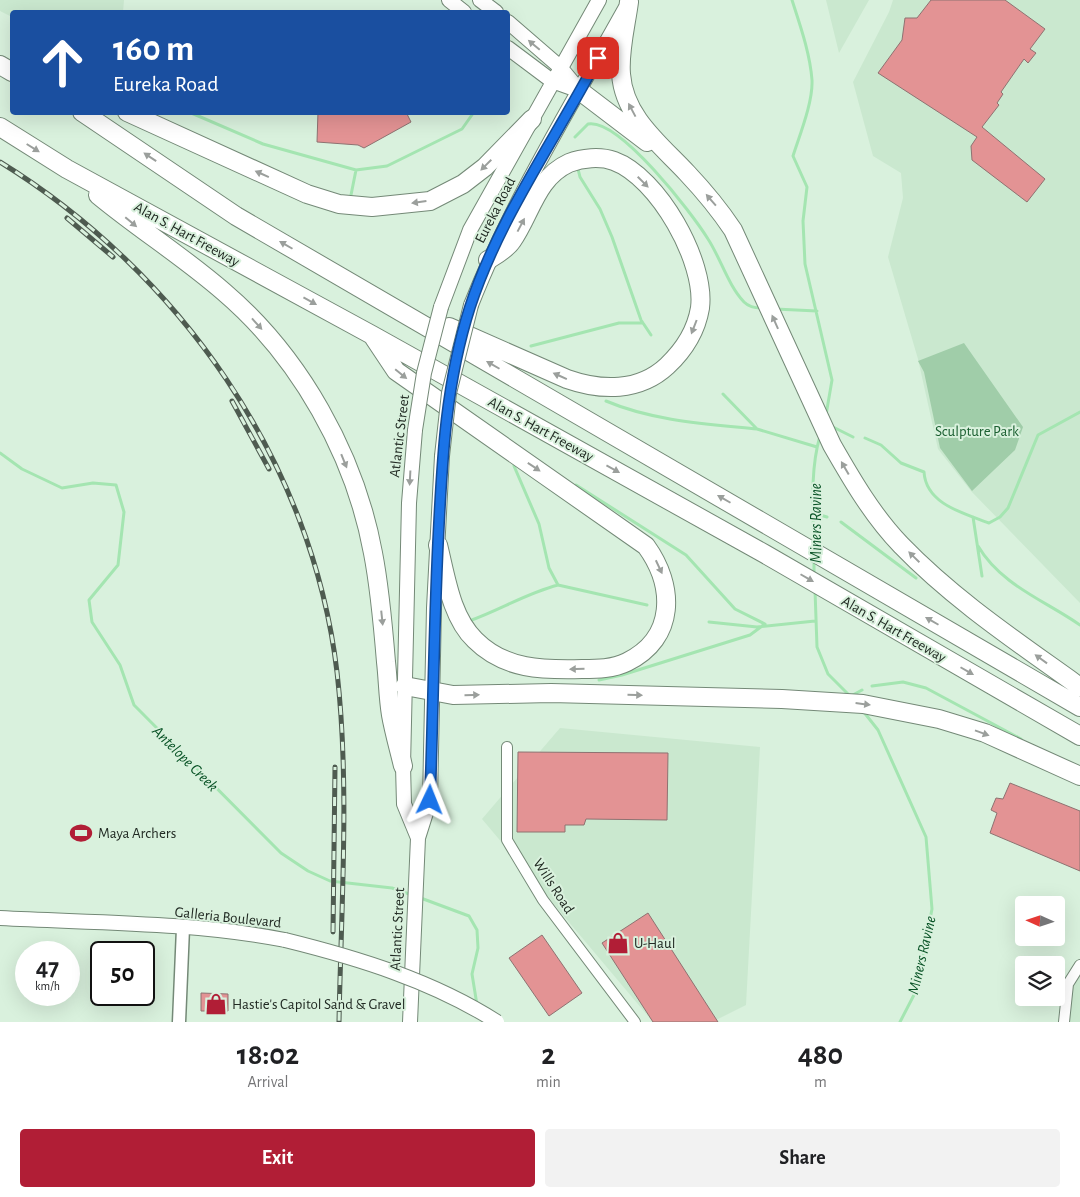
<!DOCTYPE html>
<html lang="en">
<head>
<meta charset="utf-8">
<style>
  :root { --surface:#fff; --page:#f2f2f2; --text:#202124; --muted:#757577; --accent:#b11e36 }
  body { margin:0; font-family:"Alegreya Sans",sans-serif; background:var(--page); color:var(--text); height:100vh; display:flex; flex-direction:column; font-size:19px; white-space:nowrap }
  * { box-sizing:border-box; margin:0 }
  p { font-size:16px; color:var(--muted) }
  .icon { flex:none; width:28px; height:28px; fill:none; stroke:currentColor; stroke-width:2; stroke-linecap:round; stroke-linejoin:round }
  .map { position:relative; height:1022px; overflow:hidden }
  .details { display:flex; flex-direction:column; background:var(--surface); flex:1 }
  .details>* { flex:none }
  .top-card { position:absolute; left:10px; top:10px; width:500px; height:105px; border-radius:5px; box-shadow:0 5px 20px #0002; background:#1a4fa0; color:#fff; overflow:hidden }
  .needle { width:32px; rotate:273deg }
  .fabs { position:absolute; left:1015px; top:896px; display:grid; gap:10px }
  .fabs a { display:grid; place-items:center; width:50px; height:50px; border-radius:5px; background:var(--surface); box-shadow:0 5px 20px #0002; font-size:25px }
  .speed { position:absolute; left:15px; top:941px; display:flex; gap:10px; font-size:25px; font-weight:700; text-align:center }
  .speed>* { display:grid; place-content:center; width:65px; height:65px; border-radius:50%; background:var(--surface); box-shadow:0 5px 20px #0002; line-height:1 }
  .speed small { font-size:12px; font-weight:400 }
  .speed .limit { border:2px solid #111; border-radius:8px; background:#fff; color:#111 }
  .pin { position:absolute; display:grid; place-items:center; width:42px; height:42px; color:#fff; margin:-21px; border-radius:10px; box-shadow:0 2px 8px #0006 }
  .me { position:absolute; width:55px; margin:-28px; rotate:2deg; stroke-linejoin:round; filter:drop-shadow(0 0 4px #0008) }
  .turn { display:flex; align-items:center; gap:18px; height:105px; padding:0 20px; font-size:22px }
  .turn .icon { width:65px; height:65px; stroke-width:2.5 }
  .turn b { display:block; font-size:35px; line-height:42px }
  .eta { display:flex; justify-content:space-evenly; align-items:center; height:85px; text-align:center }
  .eta b { font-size:30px; font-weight:700; line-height:35px }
  .button { display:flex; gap:10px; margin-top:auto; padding:10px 20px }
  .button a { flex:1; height:58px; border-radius:5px; background:var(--accent); color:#fff; font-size:20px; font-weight:700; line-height:58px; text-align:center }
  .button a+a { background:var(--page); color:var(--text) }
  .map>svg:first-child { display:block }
</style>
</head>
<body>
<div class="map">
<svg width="1080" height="1022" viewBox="0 0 1080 1022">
  <rect width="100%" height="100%" fill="#d9f1dd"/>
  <path fill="#cae8cf" d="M 0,0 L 124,0 L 123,12 L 12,12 L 12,17 L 0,11 Z
    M 826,0 L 869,0 L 839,53 Z
    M 893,0 L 1080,0 L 1080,603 L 971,491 L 938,449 L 918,359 L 888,257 L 903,198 L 901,173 L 873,156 L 853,82 L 889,12 Z
    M 560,728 L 760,747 L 746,1005 L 712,1022 L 653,1022 L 482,819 Z
    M 1080,966 L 1080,1022 L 1063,1022 L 1067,991 Z"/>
  <path fill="#a0cda9" d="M 964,343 L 1023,427 L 1015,450 L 972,491 L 940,448 L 924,372 L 918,361 Z"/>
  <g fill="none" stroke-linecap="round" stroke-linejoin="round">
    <path stroke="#a4e5b1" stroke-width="3" d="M 792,0 C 800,25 810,53 812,80 C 813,102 800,134 793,156 L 807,187 L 803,221 L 805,264 L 832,380 L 826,415
      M 189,112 L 263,144 L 356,170 L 387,166 L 462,129 L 474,112
      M 575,137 L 588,124 C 619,118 692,213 708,239 C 721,259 728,285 744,302 C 749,307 754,308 761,308
      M 578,169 L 580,177 L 600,209 L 612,237 L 641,320 L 651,335
      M 351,195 L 356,170
      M 775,309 L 817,311
      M 531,346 L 619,323 L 643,323
      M 723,394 L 757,429 L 817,447
      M 606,401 C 653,421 707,424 757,429
      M 831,426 L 853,437
      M 865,438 L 881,445 L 901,463 L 924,472 C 926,504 963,513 989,523 L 1000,517 L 1008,508 L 1038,435 L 1080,412
      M 0,453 L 22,469 L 62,488 L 93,483 L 116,485 L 124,512 L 118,565 L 89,600 L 92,622 L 120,665 L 134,705 L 281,853 L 308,871 L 330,881 L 392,888 L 412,895
      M 514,466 L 539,524 L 549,568 L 558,585 L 647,605
      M 576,485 L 686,555 L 735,609 L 765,624 L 750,635 L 622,675 L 599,680
      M 813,513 L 827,517
      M 973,517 L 982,576
      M 841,522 L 916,578
      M 814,544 C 813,509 810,470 820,436
      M 978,546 C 1001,585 1044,600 1080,625
      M 814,560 L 814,576
      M 815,590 L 817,647 L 828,674 L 851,697
      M 469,621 C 500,610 527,593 558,585
      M 709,622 L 757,627 L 815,621
      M 872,686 L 903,682 L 926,688 L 1021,739
      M 851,696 L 862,690
      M 863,711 L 878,730 L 926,837 L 932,909 L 916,991 L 900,1022
      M 418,897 L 469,916 L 477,930 L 478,948 L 472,974 L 477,1005"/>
  </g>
  <path fill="#e39394" stroke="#8e7271" d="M 931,0 L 1005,0 L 1045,29 L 1030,49 L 1036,53 L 1028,63 L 1024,59 L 1001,92 L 1003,94 L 997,103 L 999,105 L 982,127 L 1045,179 L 1027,202 L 972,160 L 971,146 L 977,137 L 878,73 L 902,40 L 905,18 L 917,18 Z
    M 318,112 L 406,112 L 411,122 L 364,148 L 358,145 L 317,142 Z
    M 518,752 L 668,753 L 667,820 L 586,819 L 584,825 L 565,825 L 565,832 L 517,832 Z
    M 1010,783 L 1080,811 L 1080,871 L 990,833 L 997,813 L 991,810 L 996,798 L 1003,799 Z
    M 648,913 L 718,1022 L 653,1022 L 602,943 Z
    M 542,935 L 582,993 L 549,1016 L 509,958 Z
    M 201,993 L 228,994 L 228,1011 L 201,1011 Z"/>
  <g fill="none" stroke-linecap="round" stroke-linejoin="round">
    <g stroke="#748977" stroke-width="12">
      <path id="minor" d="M 507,747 L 507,840 L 543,900 L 635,1022
        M 1064,1022 L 1068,984 L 1080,965"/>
    </g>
    <g stroke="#748977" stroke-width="15">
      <path id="tertiary" d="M 179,1022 L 183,928"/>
    </g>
    <g stroke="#748977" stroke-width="16">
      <path id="secondary" d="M 449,0 L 464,12
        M 480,0 L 496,12
        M 508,22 L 560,67 L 580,91
        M 508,48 L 552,81 L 580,91
        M 471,305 C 512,201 571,106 625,9
        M 441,307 L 470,230 L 599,0
        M 415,430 L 409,503 L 403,766 L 404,804 L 418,838
        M 0,918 C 95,923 192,922 285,940
        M 410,1022 L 418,838 L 430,800 L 434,608 L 442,456"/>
    </g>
    <g stroke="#748977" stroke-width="20">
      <path id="motorway" d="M 629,2 C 626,25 619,51 621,74 C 624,117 660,144 687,173 C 704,191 719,209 733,230 L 832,445 C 852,480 873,516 901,545 C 954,600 1019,643 1080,687
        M 0,65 L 12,72
        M 580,91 L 647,142
        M 82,112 L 236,216 L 1080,707
        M 127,112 L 307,194 L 339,204 L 372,207 L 430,201 L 463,184 L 485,167 L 532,119
        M 0,127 L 67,169 L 372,335 L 765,554 L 1080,736
        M 98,195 C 139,229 184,257 224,292 C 300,357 355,455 373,553 C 380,589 383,625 386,662 C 388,679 388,697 391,715 C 394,732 399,749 403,766
        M 449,327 L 567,379 C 601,391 639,392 667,366 C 684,350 696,332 700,308 C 706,262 658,177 614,161 C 600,156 582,158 569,163 C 536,178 531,214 512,241 C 507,249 496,255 488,260
        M 374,338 L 396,371 L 646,546 C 675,586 676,638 627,662 C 613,669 597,669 582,669 C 543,670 505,670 475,640 C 451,617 446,577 438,545
        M 405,686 L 453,695 L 551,693 L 782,699 L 863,704 L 939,719 L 985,733 L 1080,776"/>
    </g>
    <use href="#minor" stroke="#fff" stroke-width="10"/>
    <use href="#tertiary" stroke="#fff" stroke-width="12"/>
    <use href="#secondary" stroke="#fff" stroke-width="14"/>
    <use href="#motorway" stroke="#fff" stroke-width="18"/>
    <g stroke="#4e5b50" stroke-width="5">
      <path id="rail" d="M 0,162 C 179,272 312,461 337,672 C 350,785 341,908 339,1022
        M 67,218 L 113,257
        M 232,401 L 269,469
        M 333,932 L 335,767"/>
    </g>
    <use href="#rail" stroke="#d9f1dd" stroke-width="3" stroke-dasharray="9" stroke-linecap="butt"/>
    <g stroke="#748977" stroke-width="16" stroke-linecap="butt">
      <path id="secondary-bridge" d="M 415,430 L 424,373 L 441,307
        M 442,456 L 449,393 L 471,305
        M 285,940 C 358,958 433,981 497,1022"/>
    </g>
    <use href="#secondary-bridge" stroke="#fff" stroke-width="14"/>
  </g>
  <defs><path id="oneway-solid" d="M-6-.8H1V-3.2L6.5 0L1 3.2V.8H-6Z" transform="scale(1.25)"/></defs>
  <g fill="#9b9f9c">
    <use href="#oneway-solid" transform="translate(534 45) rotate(-140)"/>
    <use href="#oneway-solid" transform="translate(632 110) rotate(-118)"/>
    <use href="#oneway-solid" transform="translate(33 148) rotate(32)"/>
    <use href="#oneway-solid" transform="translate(150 157) rotate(-146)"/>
    <use href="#oneway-solid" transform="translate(486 165) rotate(135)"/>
    <use href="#oneway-solid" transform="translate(262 174) rotate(-156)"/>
    <use href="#oneway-solid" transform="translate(643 182) rotate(45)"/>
    <use href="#oneway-solid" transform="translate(711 200) rotate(-131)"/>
    <use href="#oneway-solid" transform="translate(419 202) rotate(172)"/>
    <use href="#oneway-solid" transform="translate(131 222) rotate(40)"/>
    <use href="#oneway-solid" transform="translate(521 225) rotate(-62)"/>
    <use href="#oneway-solid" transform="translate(286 245) rotate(-150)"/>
    <use href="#oneway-solid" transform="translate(310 301) rotate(29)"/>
    <use href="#oneway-solid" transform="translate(775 322) rotate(-114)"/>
    <use href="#oneway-solid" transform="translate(257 324) rotate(48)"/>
    <use href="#oneway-solid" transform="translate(694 327) rotate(111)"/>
    <use href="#oneway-solid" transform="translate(493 365) rotate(-150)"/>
    <use href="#oneway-solid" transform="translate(401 374) rotate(39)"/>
    <use href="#oneway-solid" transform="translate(560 376) rotate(-156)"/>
    <use href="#oneway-solid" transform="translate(344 461) rotate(68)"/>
    <use href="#oneway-solid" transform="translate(534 467) rotate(34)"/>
    <use href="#oneway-solid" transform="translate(845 468) rotate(-120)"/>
    <use href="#oneway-solid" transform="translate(613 469) rotate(29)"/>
    <use href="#oneway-solid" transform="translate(410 478) rotate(93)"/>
    <use href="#oneway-solid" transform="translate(724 499) rotate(-150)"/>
    <use href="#oneway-solid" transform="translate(914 557) rotate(-136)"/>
    <use href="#oneway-solid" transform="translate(659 567) rotate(65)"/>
    <use href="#oneway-solid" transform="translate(807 578) rotate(30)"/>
    <use href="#oneway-solid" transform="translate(382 618) rotate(84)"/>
    <use href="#oneway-solid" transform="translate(932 621) rotate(-150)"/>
    <use href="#oneway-solid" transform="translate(1041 659) rotate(-144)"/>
    <use href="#oneway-solid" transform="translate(577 669) rotate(179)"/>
    <use href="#oneway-solid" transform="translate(967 671) rotate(30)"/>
    <use href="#oneway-solid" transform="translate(472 695) rotate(-2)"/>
    <use href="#oneway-solid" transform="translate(635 695) rotate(1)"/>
    <use href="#oneway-solid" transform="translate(863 704) rotate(7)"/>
    <use href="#oneway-solid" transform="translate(982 733) rotate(20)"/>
  </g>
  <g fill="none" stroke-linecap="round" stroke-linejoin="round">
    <g stroke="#114b97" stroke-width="12">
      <path id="route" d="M 430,800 C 433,714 434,628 438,543 C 442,462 445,385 470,307 C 499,218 555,140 598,58"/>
    </g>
    <use href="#route" stroke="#1a73e8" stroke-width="9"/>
  </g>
  <defs>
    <g id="stadium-bare" transform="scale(1.725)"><path d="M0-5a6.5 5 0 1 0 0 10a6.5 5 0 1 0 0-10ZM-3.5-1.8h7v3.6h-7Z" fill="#b11e36" stroke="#d9f1dd" stroke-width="2.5" paint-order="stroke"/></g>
    <g id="shop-bare" transform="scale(1.725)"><path d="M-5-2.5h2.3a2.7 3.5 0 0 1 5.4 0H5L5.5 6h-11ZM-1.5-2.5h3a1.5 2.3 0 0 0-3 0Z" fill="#b11e36" stroke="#d9f1dd" stroke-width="2.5" paint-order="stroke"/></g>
  </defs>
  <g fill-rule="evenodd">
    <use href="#stadium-bare" x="81" y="833"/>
    <use href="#shop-bare" x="618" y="943"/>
    <use href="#shop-bare" x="216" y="1004"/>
  </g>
  <g text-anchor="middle" stroke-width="4" stroke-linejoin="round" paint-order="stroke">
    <g font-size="15" fill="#212a23" stroke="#d9f1dd">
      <text transform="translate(495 210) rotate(-63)" y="5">Eureka Road</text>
      <text transform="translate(187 234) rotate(29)" y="5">Alan S. Hart Freeway</text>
      <text transform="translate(541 429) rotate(29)" y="5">Alan S. Hart Freeway</text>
      <text transform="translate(399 436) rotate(-83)" y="5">Atlantic Street</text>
      <text transform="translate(894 629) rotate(30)" y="5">Alan S. Hart Freeway</text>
      <text transform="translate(554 886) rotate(57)" y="5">Wills Road</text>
      <text transform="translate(228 917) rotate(6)" y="5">Galleria Boulevard</text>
      <text transform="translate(397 929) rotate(-87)" y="5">Atlantic Street</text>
    </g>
    <g font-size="15" fill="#1c6032" stroke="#d9f1dd">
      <text x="977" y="436">Sculpture Park</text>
    </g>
    <g font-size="15" fill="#212a23" stroke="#d9f1dd" text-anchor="start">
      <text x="98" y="838">Maya Archers</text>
      <text x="634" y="948">U-Haul</text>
      <text x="232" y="1009">Hastie's Capitol Sand &amp; Gravel</text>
    </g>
    <g font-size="16" font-style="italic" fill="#095326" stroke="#d9f1dd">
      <text transform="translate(815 523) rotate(-90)" y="6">Miners Ravine</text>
      <text transform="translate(186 758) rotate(45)" y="6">Antelope Creek</text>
      <text transform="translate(921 955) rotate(-77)" y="6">Miners Ravine</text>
    </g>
  </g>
</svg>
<div class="fabs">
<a><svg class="needle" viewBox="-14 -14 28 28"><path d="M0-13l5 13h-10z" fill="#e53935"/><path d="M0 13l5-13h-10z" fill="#757577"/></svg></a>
<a><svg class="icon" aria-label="layers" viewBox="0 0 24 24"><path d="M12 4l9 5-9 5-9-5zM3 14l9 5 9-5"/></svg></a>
</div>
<div class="speed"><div>47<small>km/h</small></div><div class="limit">50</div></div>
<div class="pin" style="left:598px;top:58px;background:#d93025"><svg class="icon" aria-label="arrive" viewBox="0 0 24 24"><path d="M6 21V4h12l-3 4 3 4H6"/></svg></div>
<svg class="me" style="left:430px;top:800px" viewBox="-20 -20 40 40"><path d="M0-17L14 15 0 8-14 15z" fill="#1a73e8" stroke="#fff" stroke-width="4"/></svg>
<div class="top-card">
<div class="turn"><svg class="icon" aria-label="ahead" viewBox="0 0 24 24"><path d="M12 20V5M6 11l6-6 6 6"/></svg><div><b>160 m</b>Eureka Road</div></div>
</div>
</div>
<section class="details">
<div class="eta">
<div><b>18:02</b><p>Arrival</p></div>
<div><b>2</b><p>min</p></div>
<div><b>480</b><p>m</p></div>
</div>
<div class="button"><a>Exit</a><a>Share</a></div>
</section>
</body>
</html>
